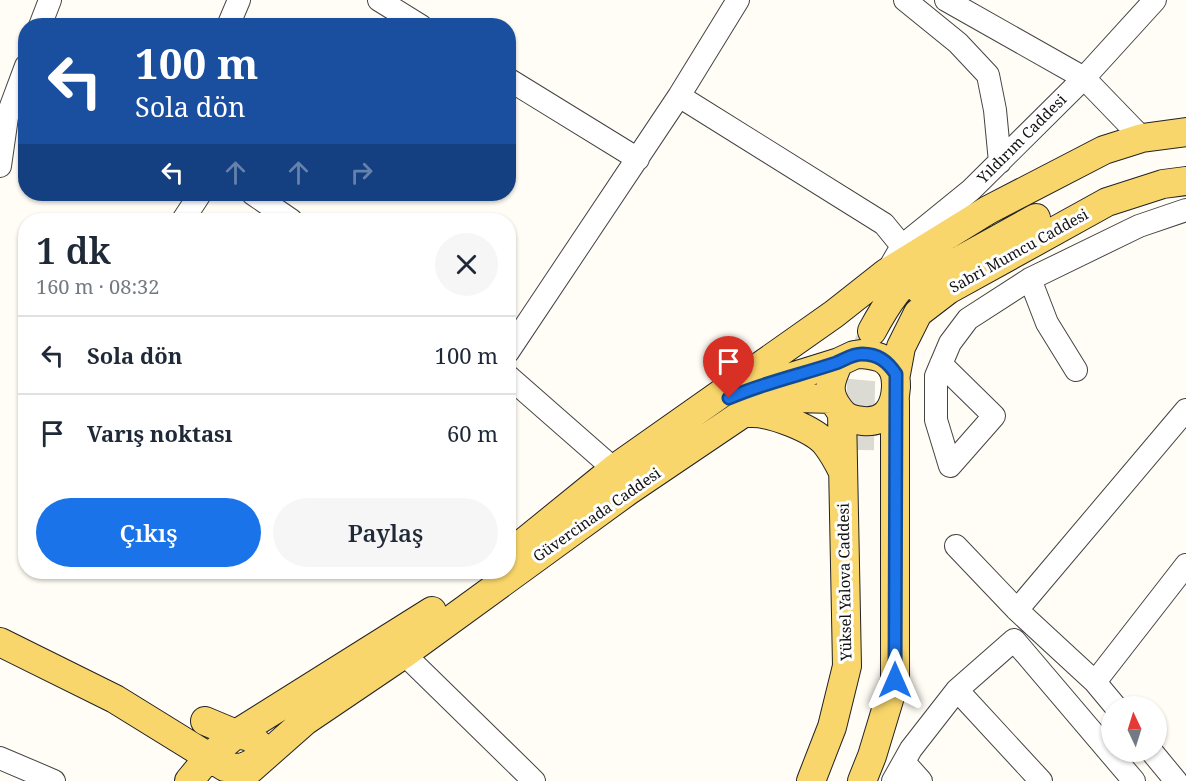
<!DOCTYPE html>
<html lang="tr">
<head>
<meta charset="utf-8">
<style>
  :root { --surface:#fff; --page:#f6f6f7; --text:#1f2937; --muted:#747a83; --line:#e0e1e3; --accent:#1a73e8 }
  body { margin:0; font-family:"Noto Serif",serif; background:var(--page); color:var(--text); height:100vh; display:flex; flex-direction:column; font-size:22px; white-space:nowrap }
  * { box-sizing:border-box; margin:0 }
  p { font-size:20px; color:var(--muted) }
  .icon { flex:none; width:33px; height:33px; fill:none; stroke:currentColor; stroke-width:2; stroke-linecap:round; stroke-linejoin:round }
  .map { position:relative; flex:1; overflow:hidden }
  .panel { position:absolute; left:18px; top:213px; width:498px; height:366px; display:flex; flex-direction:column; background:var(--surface); border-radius:24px; box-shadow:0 2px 4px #0004 }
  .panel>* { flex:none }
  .hud { position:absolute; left:18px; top:18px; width:498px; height:183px; border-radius:24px; box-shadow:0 2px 4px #0004; background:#1a4fa0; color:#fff; overflow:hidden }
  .needle { width:39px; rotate:356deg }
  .tools { position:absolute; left:1101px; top:696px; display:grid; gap:12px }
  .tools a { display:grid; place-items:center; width:66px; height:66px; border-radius:50%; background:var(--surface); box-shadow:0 2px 4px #0004; font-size:30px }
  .pin { position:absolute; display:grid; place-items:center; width:51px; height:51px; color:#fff; margin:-62px -26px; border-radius:50% 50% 50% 0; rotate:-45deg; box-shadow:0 0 6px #0007 }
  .pin .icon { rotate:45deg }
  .me { position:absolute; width:66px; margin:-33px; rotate:0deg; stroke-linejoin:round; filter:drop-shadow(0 0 4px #0008) }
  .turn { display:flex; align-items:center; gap:21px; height:126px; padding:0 18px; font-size:27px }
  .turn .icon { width:78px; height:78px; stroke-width:2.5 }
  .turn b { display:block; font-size:42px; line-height:51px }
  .lanes { display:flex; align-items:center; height:57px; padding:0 18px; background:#0003; justify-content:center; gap:30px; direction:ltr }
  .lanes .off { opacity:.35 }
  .round { display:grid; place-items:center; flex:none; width:63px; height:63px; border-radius:32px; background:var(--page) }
  .head { display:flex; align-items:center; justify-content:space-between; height:102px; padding:0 18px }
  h1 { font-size:36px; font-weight:600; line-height:45px }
  .primary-button { display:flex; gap:12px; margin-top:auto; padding:12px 18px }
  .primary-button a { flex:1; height:69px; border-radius:36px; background:var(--accent); color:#fff; font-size:24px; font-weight:600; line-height:69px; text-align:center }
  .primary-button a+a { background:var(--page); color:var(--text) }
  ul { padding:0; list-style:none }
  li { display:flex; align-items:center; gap:18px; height:78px; padding:0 18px; border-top:2px solid var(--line) }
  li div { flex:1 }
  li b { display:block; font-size:22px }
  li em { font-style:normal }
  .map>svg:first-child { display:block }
</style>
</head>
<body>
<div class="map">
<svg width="1186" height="781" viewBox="0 0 1186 781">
  <rect width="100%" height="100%" fill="#fffdf5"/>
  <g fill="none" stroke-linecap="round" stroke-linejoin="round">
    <path stroke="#dbdad3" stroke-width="28" stroke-dasharray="28 14" stroke-linecap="butt" d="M 860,450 L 861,385 L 863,362 L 872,331"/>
    <g stroke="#444" stroke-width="24">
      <path id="minor" d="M 379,0 L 421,26
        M 905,0 L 958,43 L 988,75 L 995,110 L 1000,162
        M 946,0 L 1084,78 L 1142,138
        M 40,26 L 50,0
        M 228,26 L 239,0
        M 508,79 L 638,159
        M 679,96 L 884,224 L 902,246
        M 0,166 L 7,117 L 26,66
        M 253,194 L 291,220
        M 183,220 L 200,194
        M 887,272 L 902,246 L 971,190 L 1084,78 L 1155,0
        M 1030,279 L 1047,323 L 1076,370
        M 508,352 L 679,96 L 738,0
        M 941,364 L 994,416 L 950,466 L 936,420 L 936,376 L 950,343 L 968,319 L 1030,279 L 1139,226 L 1186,210
        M 508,376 L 614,469
        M 956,546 L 1017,610 L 1095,682 L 1115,706
        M 1017,610 L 1186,410
        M 404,654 L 534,781
        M 1095,682 L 1186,565
        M 957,690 L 1041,781
        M 1152,752 L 1176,781
        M 0,758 L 54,781
        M 904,762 L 921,781
        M 893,781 L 911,749 L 957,690 L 1014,640 L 1134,781"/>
    </g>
    <g stroke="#222" stroke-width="30">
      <path id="major" d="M 919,289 L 944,269 L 1036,218
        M 872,331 C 886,305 902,279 929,263
        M 861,354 C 870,355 881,356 887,362 C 895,369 896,377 896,387 C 895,407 886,423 863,421 C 853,420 845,418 839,409 C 826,392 830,381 839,362 L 854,355 Z
        M 896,374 L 901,347 L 918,313 L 948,290 L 1107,202 L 1163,184 L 1186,181
        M 743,392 L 839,362
        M 750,413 C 770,412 815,429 827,445 C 833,453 838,462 842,470
        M 508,555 L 614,469 L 834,314 L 886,273 L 988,210 L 1104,150 L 1142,138 L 1186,132
        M 0,642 L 115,699 L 225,767 L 242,768 L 261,759 L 261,747 L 251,737 L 236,734 L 205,721
        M 189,781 L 208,758 L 236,734 L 432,611
        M 237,781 L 305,721 L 404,654 L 628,491 L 742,414 L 770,402 L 798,398 L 832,399
        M 811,781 L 832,727 L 847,666 L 842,413
        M 862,781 L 872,756 L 895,680 L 895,401"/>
    </g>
    <use href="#minor" stroke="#fff" stroke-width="22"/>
    <use href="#major" stroke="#f9d66b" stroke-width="28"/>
  </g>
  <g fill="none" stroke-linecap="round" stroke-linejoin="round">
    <g stroke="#114b97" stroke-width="15">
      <path id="route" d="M 729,398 C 763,383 800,375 836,363 C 844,360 852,354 862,354 C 878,354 887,361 896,374 L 895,680"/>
    </g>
    <use href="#route" stroke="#1a73e8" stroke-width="10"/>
  </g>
  <g text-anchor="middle" stroke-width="6" stroke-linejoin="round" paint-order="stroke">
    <g font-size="15" fill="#111" stroke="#fff">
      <text transform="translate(1022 139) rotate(-45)" y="5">Yıldırım Caddesi</text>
      <text transform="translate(1019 251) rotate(-29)" y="5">Sabri Mumcu Caddesi</text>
      <text transform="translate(597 515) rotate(-35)" y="5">Güvercinada Caddesi</text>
      <text transform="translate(845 582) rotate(-91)" y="5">Yüksel Yalova Caddesi</text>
    </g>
  </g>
</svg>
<div class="tools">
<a><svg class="needle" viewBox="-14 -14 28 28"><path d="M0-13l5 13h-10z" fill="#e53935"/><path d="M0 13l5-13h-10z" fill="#747a83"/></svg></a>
</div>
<div class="pin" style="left:729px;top:398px;background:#d93025"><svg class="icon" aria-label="arrive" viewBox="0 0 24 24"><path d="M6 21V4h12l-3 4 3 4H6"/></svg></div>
<svg class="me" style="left:895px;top:680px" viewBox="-20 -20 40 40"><path d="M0-17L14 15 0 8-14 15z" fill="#1a73e8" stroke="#fff" stroke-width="4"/></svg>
<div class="hud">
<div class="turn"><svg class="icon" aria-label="left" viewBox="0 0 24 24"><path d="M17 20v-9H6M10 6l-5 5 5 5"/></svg><div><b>100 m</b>Sola dön</div></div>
<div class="lanes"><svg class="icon" aria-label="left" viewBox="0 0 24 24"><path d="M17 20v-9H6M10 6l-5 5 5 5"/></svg><svg class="icon off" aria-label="ahead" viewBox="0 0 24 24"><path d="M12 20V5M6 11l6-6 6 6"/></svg><svg class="icon off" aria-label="ahead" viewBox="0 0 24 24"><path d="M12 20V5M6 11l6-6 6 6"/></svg><svg class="icon off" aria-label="right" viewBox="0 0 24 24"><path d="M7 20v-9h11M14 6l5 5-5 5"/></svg></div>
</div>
<section class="panel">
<div class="head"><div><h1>1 dk</h1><p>160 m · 08:32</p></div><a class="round"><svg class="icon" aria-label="close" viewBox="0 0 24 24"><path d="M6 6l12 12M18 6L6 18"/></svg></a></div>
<ul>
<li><svg class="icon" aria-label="left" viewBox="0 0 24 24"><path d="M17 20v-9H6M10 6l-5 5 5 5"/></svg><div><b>Sola dön</b></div><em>100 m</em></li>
<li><svg class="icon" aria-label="arrive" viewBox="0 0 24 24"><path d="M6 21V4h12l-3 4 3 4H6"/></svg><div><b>Varış noktası</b></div><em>60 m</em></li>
</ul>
<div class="primary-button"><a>Çıkış</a><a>Paylaş</a></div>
</section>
</div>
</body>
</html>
